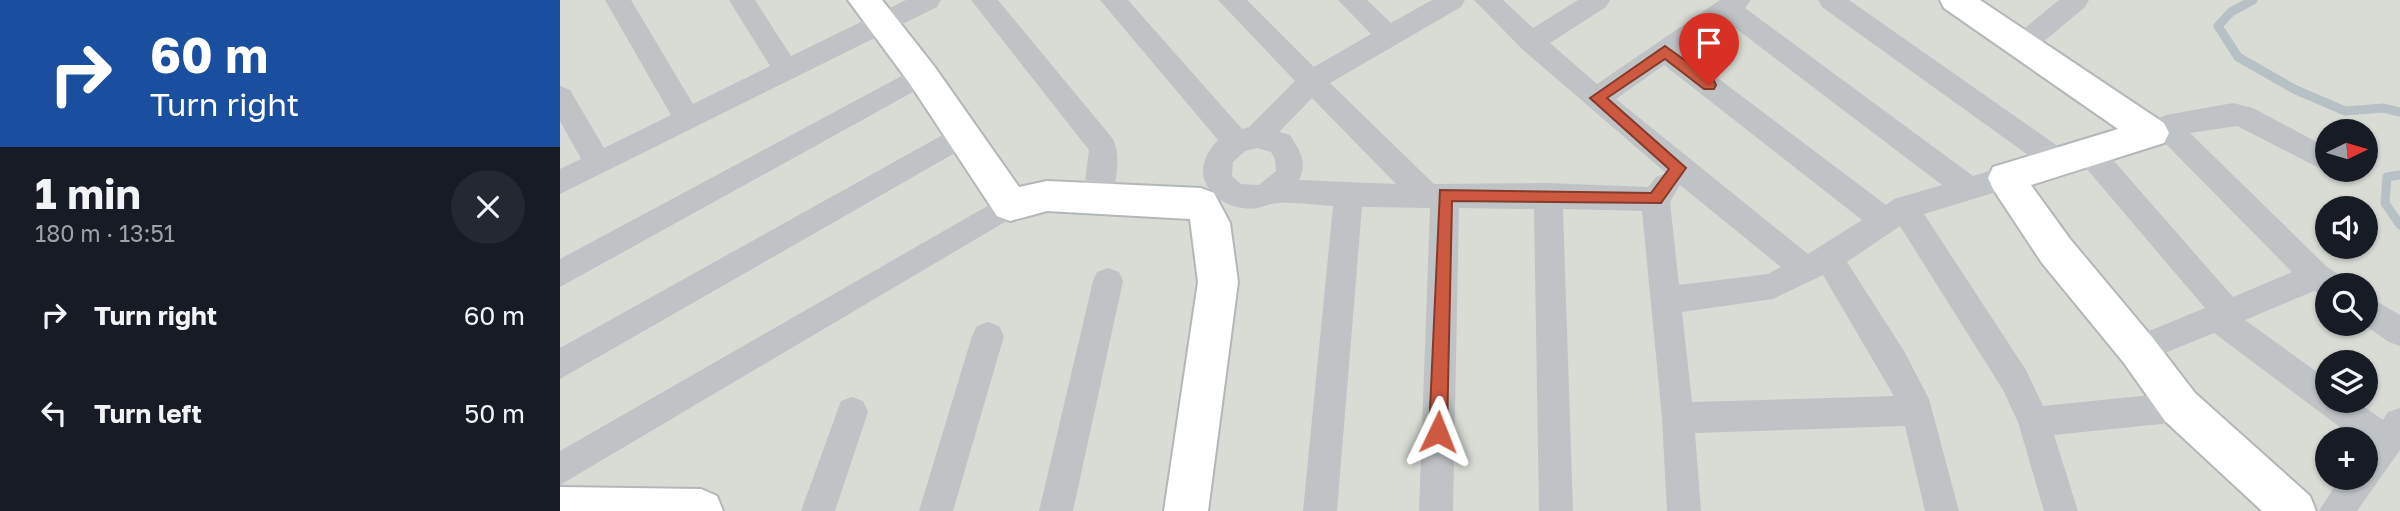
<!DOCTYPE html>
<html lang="en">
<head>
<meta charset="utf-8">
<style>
  :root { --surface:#171b24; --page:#242831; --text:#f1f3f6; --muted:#9ea1a6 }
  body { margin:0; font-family:"Golos Text",sans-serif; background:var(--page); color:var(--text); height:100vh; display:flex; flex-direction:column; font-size:26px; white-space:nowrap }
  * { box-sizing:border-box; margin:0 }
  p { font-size:23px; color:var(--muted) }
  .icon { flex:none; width:38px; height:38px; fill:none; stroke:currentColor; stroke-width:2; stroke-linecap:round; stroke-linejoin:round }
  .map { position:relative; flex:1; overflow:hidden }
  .drawer { display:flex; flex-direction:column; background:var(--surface); width:560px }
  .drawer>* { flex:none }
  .hud { background:#1a4fa0; color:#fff; overflow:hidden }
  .needle { width:46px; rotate:85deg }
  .fabs { position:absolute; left:1755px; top:119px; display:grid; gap:14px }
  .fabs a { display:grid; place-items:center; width:63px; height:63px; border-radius:50%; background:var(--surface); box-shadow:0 2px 5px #0004; font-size:35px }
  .pin { position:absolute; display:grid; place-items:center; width:60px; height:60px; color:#fff; margin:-72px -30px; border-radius:50% 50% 50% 0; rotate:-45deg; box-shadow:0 0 7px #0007 }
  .pin .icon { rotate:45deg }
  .me { position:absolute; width:77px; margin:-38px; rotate:2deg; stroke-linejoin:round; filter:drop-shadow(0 0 5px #0008) }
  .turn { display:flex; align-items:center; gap:24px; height:147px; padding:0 35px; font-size:32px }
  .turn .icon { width:91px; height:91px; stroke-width:2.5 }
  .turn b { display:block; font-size:49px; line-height:60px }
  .round { display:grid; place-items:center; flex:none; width:74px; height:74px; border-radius:37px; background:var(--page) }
  .head { display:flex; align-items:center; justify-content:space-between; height:119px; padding:0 35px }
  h1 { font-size:42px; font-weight:700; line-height:52px }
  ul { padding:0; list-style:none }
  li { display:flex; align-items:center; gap:21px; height:98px; padding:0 35px }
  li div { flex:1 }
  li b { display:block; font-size:26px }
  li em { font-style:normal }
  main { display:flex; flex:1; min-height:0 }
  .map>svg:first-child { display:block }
</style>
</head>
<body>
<main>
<section class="drawer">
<div class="hud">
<div class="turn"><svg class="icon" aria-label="right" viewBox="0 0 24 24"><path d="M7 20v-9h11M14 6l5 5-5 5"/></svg><div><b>60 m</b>Turn right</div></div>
</div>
<div class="head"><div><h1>1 min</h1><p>180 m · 13:51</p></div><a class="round"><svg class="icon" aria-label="close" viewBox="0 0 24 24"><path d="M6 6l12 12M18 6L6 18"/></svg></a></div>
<ul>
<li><svg class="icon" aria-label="right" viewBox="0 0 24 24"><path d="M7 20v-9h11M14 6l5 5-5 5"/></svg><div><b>Turn right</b></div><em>60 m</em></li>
<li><svg class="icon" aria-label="left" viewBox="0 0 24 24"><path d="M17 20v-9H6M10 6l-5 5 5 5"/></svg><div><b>Turn left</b></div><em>50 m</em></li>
</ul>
</section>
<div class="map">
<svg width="1840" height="511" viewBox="0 0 1840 511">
  <rect width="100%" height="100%" fill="#f7f7f5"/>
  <path fill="#d8dcd5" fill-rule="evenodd" d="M 0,0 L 1840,0 L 1840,511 L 0,511 ZM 1768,131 L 1806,131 L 1806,170 L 1768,170 ZM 1768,208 L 1806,208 L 1806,247 L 1768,247 ZM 1768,285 L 1806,285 L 1806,324 L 1768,324 ZM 1768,362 L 1806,362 L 1806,401 L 1768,401 ZM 1768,439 L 1806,439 L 1806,478 L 1768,478 Z"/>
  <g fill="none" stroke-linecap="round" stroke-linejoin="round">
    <path stroke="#b7c1c5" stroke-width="9" d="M 1693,0 L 1671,12 L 1658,26 L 1678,57 L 1736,90 L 1785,111 L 1823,108 L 1840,112
      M 1840,175 L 1827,177 L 1825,203 L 1840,225"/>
    <g stroke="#b2b7ba" stroke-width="4">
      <path id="secondary" d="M 288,0 L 322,0 L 374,66 L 459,187 L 487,181 L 641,188 L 654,193 L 670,223 L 678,282 L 648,511 L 604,511 L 638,282 L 630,219 L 487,211 L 450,221 L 437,216 L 350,84 Z
        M 1380,0 L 1420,0 L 1604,123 L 1609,133 L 1604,143 L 1471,185 L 1510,239 L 1592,337 L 1635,393 L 1750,496 L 1756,511 L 1702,511 L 1605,421 L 1564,363 L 1482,263 L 1433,189 L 1428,178 L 1433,167 L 1558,129 L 1384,8 Z
        M 0,487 L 141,489 L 157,496 L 163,511 L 0,511 Z"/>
    </g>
    <path fill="#bfc3c6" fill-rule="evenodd" d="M 45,0 L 71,0 L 133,104 L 210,66 L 169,0 L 195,0 L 231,56 L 346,0 L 381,0 L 377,7 L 0,194 L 0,169 L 21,159 L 0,121 L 0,86 L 10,90 L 44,148 L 111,115 Z
      M 411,0 L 438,0 L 553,139 C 562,157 556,189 547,206 L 537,210 L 527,206 L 523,198 L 529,150 Z
      M 540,0 L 568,0 L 682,129 L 689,127 L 735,81 L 658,0 L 687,0 L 754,67 L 811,34 L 778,0 L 807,0 L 831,23 L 872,0 L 905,0 L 901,7 L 770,83 L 874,184 L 988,183 L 1088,187 L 1096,177 L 1106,173 L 962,49 L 914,0 L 943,0 L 973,28 L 1018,0 L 1050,0 L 1046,7 L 990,43 L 1037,84 L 1160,0 L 1191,0 L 1185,8 L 1413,176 L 1446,166 L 1456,170 L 1460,178 L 1456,186 L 1364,214 L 1466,370 L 1483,406 L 1620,392 L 1631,396 L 1636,407 L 1631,418 L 1620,422 L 1494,435 L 1518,511 L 1484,511 L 1458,422 L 1443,390 L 1340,226 L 1287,262 L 1344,351 L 1369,399 L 1399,511 L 1365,511 L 1345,426 L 1135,433 L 1141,511 L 1107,511 L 1102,418 L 1082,211 L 1003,209 L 1013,511 L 979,511 L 974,209 L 899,208 L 893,511 L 859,511 L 870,208 L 802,207 L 777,511 L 743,511 L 773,206 C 755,205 736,202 718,203 C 711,203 704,207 697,208 C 676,211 652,201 644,179 C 640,165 648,150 658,140 ZM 1166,21 L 1382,185 L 1334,199 L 1326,205 L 1123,52 ZM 1104,65 L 1302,220 L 1248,254 L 1056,99 ZM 752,98 L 836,184 L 739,180 C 748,162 740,151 730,135 L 719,132 ZM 697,148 L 711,152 L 715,159 L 716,171 L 699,185 L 681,184 L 672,176 L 673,162 L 685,151 ZM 1120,185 L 1221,267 L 1208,274 L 1119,285 L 1110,202 ZM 1263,275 L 1334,396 L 1132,402 L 1122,312 L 1213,299 Z
      M 1258,0 L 1289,0 L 1509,154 L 1513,162 L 1509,170 L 1499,173 L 1489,170 L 1262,7 Z
      M 1499,0 L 1529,0 L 1525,7 L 1471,52 L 1462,55 L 1453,52 L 1449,45 L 1453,38 Z
      M 362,65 L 371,68 L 375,75 L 371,82 L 0,287 L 0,259 Z
      M 1673,103 L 1693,108 L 1768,148 L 1768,169 L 1763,170 L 1677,126 L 1630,133 L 1767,267 L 1781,276 L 1785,285 L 1768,285 L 1768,297 L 1754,291 L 1685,320 L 1768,380 L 1768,401 L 1796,401 L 1823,420 L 1828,412 L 1840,408 L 1840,450 L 1797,511 L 1759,511 L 1780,478 L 1806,478 L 1806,439 L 1796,439 L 1654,333 L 1578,364 L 1567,360 L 1562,350 L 1567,340 L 1645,308 L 1520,161 L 1516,153 L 1520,145 L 1530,142 L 1540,145 L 1673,297 L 1732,272 L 1602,140 L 1591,144 L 1581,141 L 1577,133 L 1581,125 L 1606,115 Z
      M 404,123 L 414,126 L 418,134 L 414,142 L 0,379 L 0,348 Z
      M 450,193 L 460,197 L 464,205 L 460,213 L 0,485 L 0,451 Z
      M 548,268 L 559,272 L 563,281 L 513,511 L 479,511 L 533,281 L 537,272 Z
      M 1806,295 L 1840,315 L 1840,346 L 1829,342 L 1803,324 L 1806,324 Z
      M 428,322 L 439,326 L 444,336 L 393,511 L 359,511 L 412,336 L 417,326 Z
      M 292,397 L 303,401 L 308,412 L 275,511 L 241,511 L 281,401 Z"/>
    <use href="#secondary" fill="#fff" fill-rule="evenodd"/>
  </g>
  <path fill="#cd5a40" stroke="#853a2a" stroke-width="2" d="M 1105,46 L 1154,81 L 1156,85 L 1154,89 L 1144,89 L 1105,59 L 1047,98 L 1126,168 L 1101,203 L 892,201 L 887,432 L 884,438 L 878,440 L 872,438 L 869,432 L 880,190 L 1091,193 L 1109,169 L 1030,98 Z"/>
</svg>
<div class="fabs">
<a><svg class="needle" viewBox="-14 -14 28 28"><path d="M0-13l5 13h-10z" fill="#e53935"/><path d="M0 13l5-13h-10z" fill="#9ea1a6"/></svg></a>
<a><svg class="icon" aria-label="sound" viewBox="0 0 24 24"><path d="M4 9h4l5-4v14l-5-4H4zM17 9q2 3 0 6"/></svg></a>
<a><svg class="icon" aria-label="search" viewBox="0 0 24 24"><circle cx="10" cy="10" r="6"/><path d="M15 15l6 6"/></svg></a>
<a><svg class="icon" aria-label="layers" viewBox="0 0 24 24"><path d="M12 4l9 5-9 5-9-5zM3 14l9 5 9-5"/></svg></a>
<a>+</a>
</div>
<div class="pin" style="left:1149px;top:85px;background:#d93025"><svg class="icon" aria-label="arrive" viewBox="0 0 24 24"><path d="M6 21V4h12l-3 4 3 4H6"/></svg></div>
<svg class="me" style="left:878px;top:432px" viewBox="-20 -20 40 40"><path d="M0-17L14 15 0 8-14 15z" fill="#cd5a40" stroke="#fff" stroke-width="4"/></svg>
</div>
</main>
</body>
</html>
